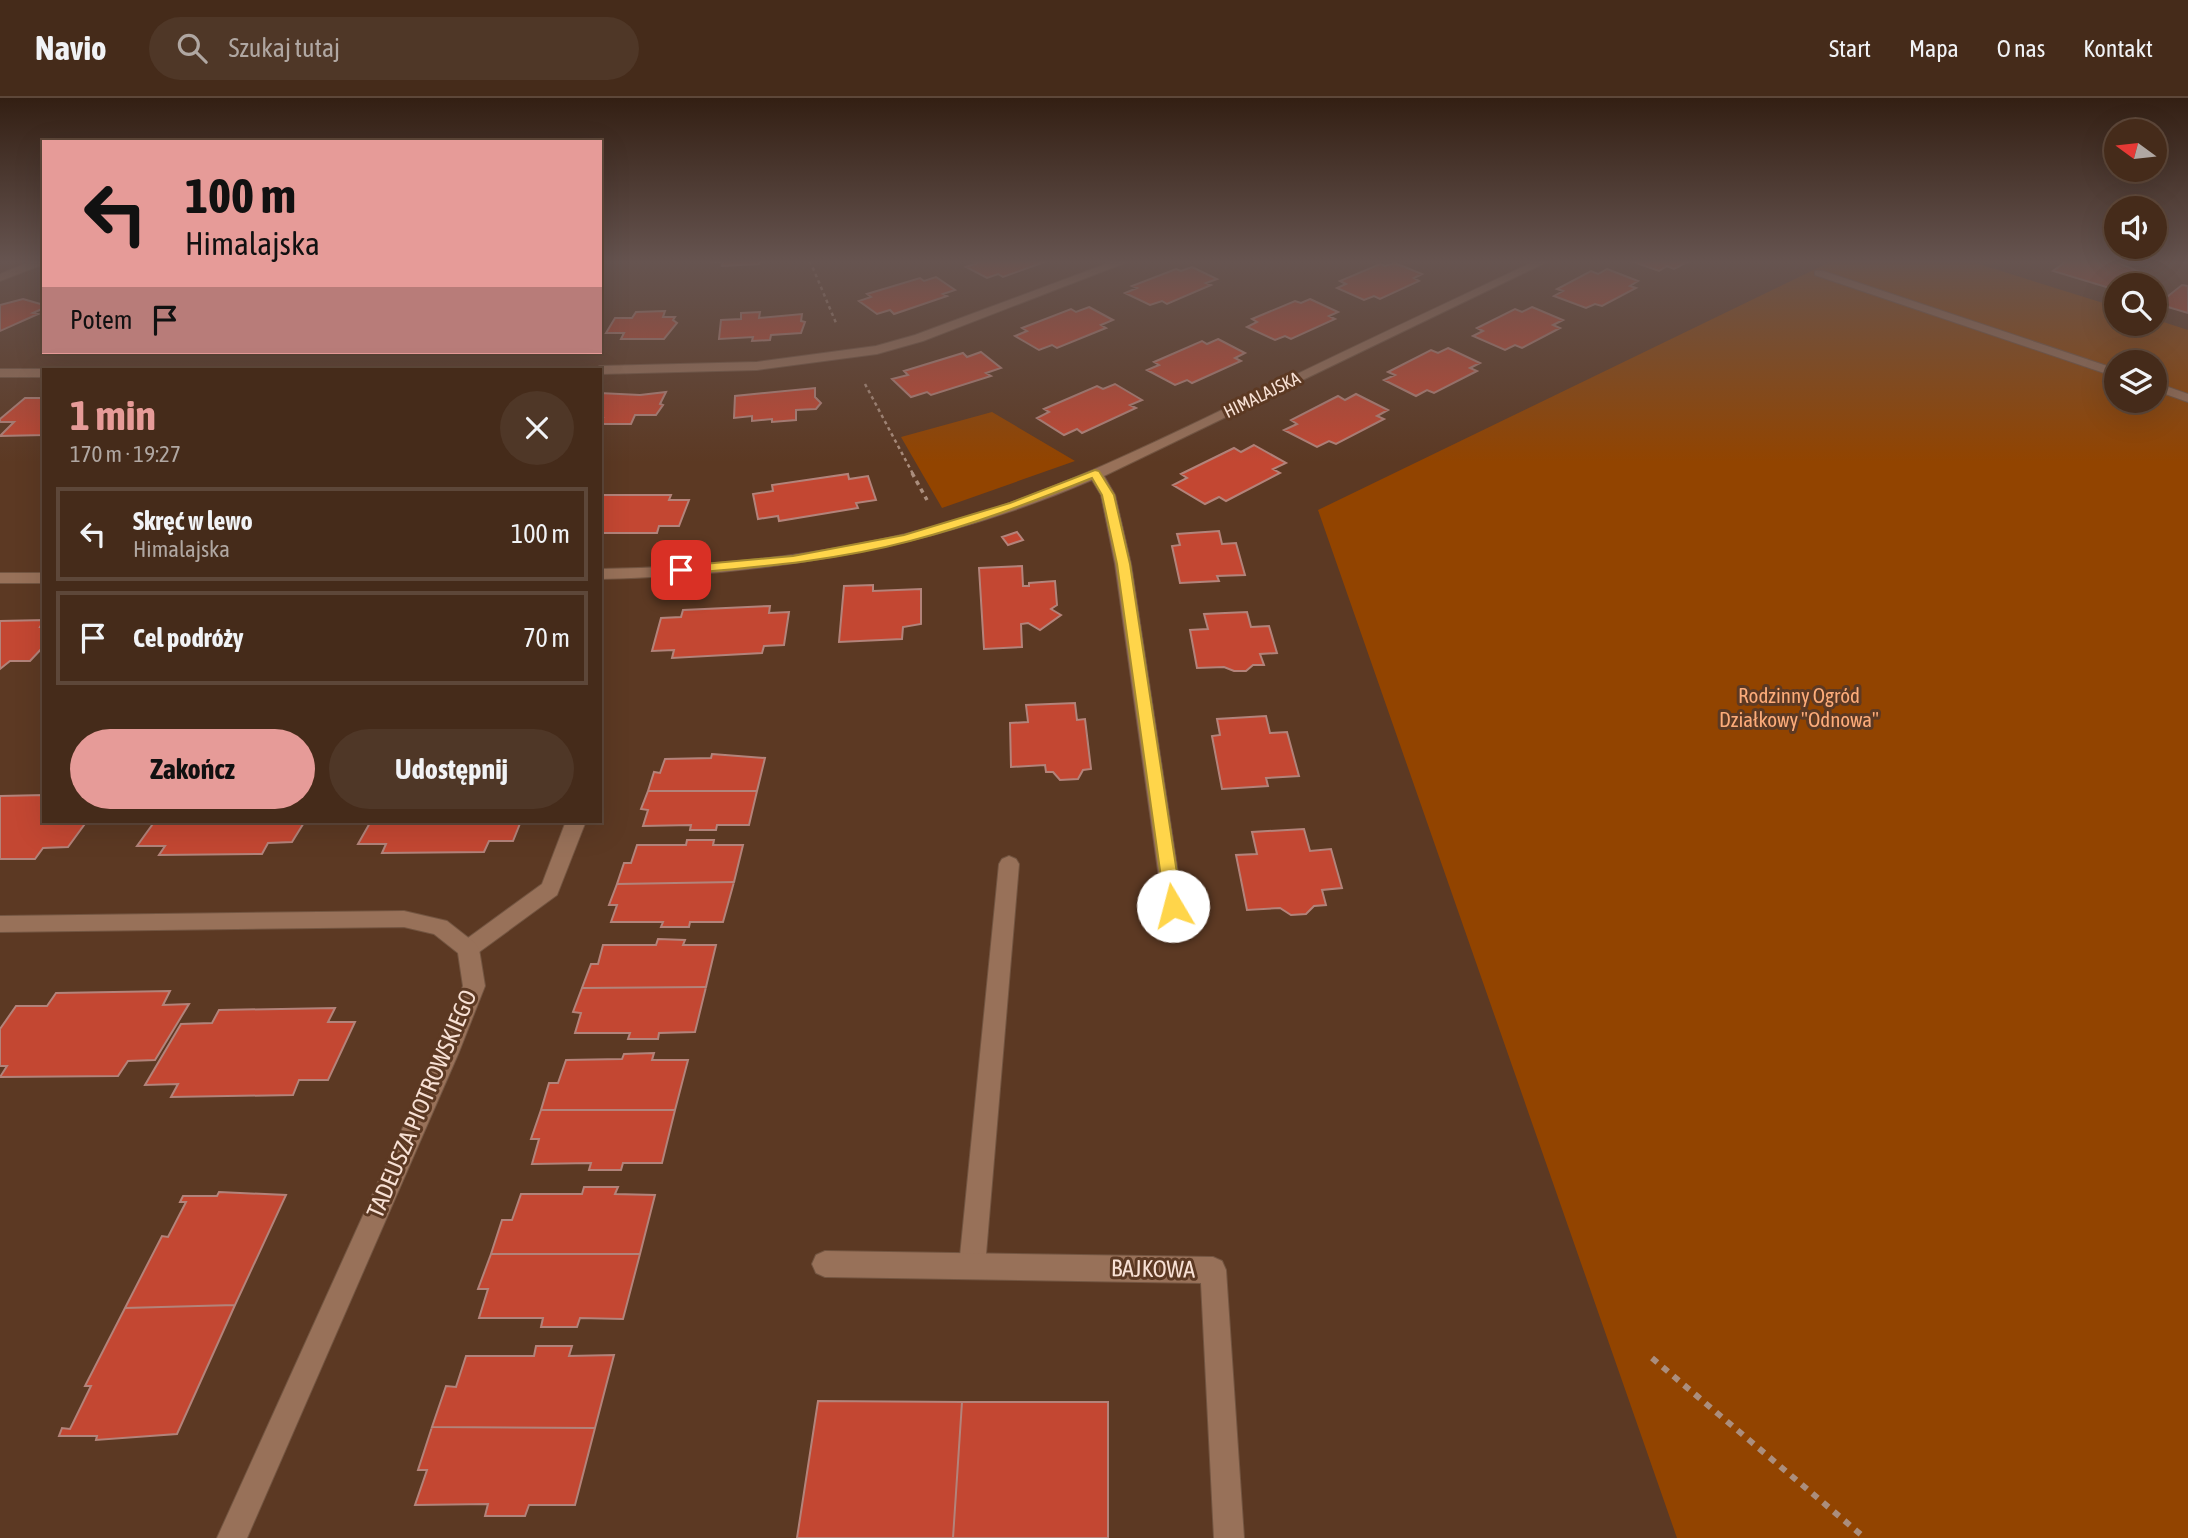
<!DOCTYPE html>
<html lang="pl">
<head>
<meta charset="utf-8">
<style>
  :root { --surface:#452b1a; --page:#4f3727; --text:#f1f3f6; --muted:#b0a7a2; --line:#5d4739; --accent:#e69b98 }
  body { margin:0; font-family:"Asap Condensed",sans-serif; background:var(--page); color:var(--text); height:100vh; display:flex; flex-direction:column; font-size:26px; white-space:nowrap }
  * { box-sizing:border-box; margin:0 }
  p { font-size:23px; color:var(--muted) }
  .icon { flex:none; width:38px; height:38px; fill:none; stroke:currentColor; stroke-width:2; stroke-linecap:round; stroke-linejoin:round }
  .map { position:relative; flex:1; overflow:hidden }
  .side { position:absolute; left:42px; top:270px; width:560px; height:455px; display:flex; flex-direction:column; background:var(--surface); border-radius:0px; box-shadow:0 7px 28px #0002,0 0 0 2px var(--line) }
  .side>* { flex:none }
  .guide { position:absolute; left:42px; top:42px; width:560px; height:214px; border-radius:0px; box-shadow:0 7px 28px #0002,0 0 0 2px var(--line); background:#e69b98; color:#111; overflow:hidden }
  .needle { width:46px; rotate:285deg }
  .buttons { position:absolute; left:2104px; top:21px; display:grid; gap:14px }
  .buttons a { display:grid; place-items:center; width:63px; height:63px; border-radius:50%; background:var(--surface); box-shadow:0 7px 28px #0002,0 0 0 2px var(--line); font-size:35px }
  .pin { position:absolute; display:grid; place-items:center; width:60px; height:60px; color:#fff; margin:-30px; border-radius:14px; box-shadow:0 4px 10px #0006 }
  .me { position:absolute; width:77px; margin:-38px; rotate:352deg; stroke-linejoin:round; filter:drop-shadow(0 0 5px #0008) }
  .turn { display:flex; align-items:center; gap:24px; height:147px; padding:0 28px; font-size:32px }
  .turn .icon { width:91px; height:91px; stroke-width:2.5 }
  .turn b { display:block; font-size:49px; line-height:60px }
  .then { display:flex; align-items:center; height:66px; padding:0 28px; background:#0003; gap:14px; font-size:26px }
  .round { display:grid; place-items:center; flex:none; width:74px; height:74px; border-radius:37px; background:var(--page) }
  .summary { display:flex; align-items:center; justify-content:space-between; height:119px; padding:0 28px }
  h1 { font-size:42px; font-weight:700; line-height:52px; color:var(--accent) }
  .action { display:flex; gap:14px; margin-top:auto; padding:14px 28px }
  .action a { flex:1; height:80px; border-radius:42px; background:var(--accent); color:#111; font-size:28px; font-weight:700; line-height:80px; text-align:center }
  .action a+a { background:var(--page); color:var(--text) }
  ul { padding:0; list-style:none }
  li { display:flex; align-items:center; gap:21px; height:94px; margin:0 14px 10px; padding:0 14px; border:4px solid var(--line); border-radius:0px }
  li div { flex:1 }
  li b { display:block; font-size:26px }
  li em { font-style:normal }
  header { display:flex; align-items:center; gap:42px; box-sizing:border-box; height:98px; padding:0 35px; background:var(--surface); border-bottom:2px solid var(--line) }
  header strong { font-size:33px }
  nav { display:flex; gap:38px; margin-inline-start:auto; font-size:24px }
  .search { width:490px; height:63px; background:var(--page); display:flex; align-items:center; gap:18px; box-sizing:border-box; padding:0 24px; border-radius:38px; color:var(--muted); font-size:26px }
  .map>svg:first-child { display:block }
</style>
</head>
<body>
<header>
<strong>Navio</strong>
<div class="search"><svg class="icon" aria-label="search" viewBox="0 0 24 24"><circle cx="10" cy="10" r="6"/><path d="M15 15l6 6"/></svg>Szukaj tutaj</div>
<nav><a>Start</a><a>Mapa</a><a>O nas</a><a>Kontakt</a></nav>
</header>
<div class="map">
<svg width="2188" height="1440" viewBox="0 0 2188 1440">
  <rect width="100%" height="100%" fill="#5c3923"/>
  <path fill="#924400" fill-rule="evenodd" d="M 1832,163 L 1969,163 L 2116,209 L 2116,226 L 2154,226 L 2154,221 L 2188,232 L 2188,1440 L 1677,1440 L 1318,412 ZM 2116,264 L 2154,264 L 2154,303 L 2116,303 Z
    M 992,314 L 1075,363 L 942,410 L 901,339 Z"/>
  <path fill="#c34732" stroke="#b3837a" stroke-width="2" d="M 706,163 L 760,163 L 759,166 L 722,168 L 723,164 Z
    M 973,163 L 1047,163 L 1003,179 L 998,176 L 987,180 L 966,169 L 977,165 Z
    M 1631,163 L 1689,163 L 1674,171 L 1667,168 L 1659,173 Z
    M 2067,163 L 2115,163 L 2139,174 L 2122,187 L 2116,187 L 2116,192 L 2053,173 Z
    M 1395,165 L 1422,176 L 1414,180 L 1419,183 L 1380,201 L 1374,198 L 1364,202 L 1337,190 L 1346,186 L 1340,183 L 1380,166 L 1385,168 Z
    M 1192,169 L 1217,181 L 1206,185 L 1211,187 L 1167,206 L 1162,203 L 1150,207 L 1125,195 L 1137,190 L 1132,188 L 1176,171 L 1181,173 Z
    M 1607,171 L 1638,183 L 1630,188 L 1636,190 L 1602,208 L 1595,206 L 1586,210 L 1554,198 L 1563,193 L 1557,191 L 1591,173 L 1598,176 Z
    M 936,179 L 955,192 L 943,196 L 947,198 L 894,216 L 890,212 L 877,216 L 859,203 L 871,199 L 867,196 L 920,180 L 924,183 Z
    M 2182,187 L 2188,188 L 2188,215 L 2158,206 Z
    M 23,201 L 44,207 L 44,210 L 33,215 L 38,216 L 0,233 L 0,207 Z
    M 1310,201 L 1338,214 L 1329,218 L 1335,221 L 1291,241 L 1285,238 L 1275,242 L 1247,229 L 1257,224 L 1252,221 L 1295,203 L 1301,205 Z
    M 1089,209 L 1113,222 L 1101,227 L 1106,230 L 1057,250 L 1052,247 L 1039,252 L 1015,238 L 1027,233 L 1022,230 L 1071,211 L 1076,214 Z
    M 1532,209 L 1563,222 L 1553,227 L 1560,230 L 1522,250 L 1515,247 L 1505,252 L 1473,238 L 1483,233 L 1477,230 L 1515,211 L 1522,214 Z
    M 665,213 L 663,219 L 675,219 L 673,222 L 677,225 L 664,241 L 621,241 L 624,235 L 606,235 L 615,220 L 632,220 L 636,214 Z
    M 760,214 L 759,220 L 802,216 L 801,223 L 805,224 L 801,235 L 771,237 L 770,242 L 752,243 L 753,239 L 719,241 L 721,222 L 741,221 L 741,215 Z
    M 1218,241 L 1245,255 L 1235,260 L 1241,263 L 1192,285 L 1187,282 L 1175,287 L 1147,272 L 1159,267 L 1154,264 L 1202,243 L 1207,246 Z
    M 1448,250 L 1480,265 L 1470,270 L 1477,273 L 1434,295 L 1427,292 L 1416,298 L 1384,282 L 1395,277 L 1388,274 L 1431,252 L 1438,255 Z
    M 981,254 L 1001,270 L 986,275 L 991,278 L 931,297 L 927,294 L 911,299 L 892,281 L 908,277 L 904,273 L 963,255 L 967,259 Z
    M 1115,286 L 1142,302 L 1130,307 L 1136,310 L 1082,335 L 1077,331 L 1064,337 L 1037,320 L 1049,314 L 1044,311 L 1097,288 L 1103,291 Z
    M 815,290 L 815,299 L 821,305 L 816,311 L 796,312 L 796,322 L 772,324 L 772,321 L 752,323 L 752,318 L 734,320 L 735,298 Z
    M 666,294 L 660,306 L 663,307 L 656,317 L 635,317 L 631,326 L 600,326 L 603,320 L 600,320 L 600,295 L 640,297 Z
    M 1356,296 L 1388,312 L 1377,318 L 1384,321 L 1336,346 L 1329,343 L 1317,349 L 1284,332 L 1297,326 L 1291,322 L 1338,298 L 1345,302 Z
    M 25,300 L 44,300 L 44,337 L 0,338 L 14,324 L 0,324 L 0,321 Z
    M 1254,347 L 1286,365 L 1273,371 L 1280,375 L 1226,403 L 1219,399 L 1205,406 L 1173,387 L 1187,380 L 1181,376 L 1234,350 L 1241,354 Z
    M 848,376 L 849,381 L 868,378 L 876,402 L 856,405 L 858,410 L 779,423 L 778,418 L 758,421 L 753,396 L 773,393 L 772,387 Z
    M 600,397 L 671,397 L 669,402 L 689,402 L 679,428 L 659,428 L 657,435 L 600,435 Z
    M 1219,433 L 1222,446 L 1236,445 L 1245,477 L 1217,478 L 1219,483 L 1180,485 L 1172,448 L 1180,447 L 1177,436 Z
    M 1017,434 L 1023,442 L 1008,447 L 1002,439 Z
    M 1022,468 L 1023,488 L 1029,488 L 1029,485 L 1055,483 L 1057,507 L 1051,511 L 1061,517 L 1040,532 L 1028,525 L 1021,526 L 1022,549 L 984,551 L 979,470 Z
    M 873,487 L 873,493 L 921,491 L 921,526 L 903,529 L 902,541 L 839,544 L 844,488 Z
    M 770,508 L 769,515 L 789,514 L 784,547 L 764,548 L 762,555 L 672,560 L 674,552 L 652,553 L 661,520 L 681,519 L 683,512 Z
    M 1247,514 L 1251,529 L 1269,528 L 1277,555 L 1260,556 L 1264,567 L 1253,567 L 1246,573 L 1234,573 L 1224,569 L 1197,570 L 1190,532 L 1208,531 L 1204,516 Z
    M 44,522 L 40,529 L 44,529 L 44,548 L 30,563 L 10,563 L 0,571 L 0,523 Z
    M 1075,605 L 1077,622 L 1085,621 L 1091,671 L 1083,672 L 1078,681 L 1060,682 L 1053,674 L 1046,674 L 1045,667 L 1011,669 L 1010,625 L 1028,624 L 1026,607 Z
    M 1266,618 L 1270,635 L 1287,634 L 1299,678 L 1266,680 L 1268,688 L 1222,691 L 1212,638 L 1220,637 L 1217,621 Z
    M 712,656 L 765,660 L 757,693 L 648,693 L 654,674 L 660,675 L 665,661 L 711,660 Z
    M 648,693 L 757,693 L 749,727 L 717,727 L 716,732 L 690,732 L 691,727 L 643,728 L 648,712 L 641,711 Z
    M 44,697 L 44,723 L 87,723 L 68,749 L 43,750 L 35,761 L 0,761 L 0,698 Z
    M 155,723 L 305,723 L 292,744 L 268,745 L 262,756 L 159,757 L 165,748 L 137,748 Z
    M 371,723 L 521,723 L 513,743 L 489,743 L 484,754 L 382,755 L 386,746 L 358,746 Z
    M 1304,731 L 1310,753 L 1331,751 L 1342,790 L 1322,792 L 1326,807 L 1314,808 L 1306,816 L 1291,817 L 1280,810 L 1247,812 L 1236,757 L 1257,756 L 1252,734 Z
    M 687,742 L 714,742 L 713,747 L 743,747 L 734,784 L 617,786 L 624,765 L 631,765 L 637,747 L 686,747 Z
    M 734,784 L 723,824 L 690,824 L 689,829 L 661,829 L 663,824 L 611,824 L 617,807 L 609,807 L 617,786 Z
    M 658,841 L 685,842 L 683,847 L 716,847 L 706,889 L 582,890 L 591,866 L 598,866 L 603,847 L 656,847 Z
    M 706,889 L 695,934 L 659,935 L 658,941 L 628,941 L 630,935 L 575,935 L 581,915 L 573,914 L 582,890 Z
    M 170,893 L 163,907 L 189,906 L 155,962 L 128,963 L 118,978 L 0,979 L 7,968 L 0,968 L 0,931 L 16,908 L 47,908 L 56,895 Z
    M 335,910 L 328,924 L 355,924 L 328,982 L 299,982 L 293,997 L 171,999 L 178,986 L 145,987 L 181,926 L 212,925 L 219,912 Z
    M 654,955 L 652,962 L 688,962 L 675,1012 L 541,1012 L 549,985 L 558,985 L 566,962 L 622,961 L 624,956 Z
    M 541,1012 L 675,1012 L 662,1065 L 623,1065 L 621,1072 L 589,1072 L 591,1065 L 532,1066 L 539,1041 L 531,1041 Z
    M 584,1089 L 618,1089 L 615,1096 L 655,1097 L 640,1156 L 491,1156 L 502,1122 L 512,1122 L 521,1096 L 582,1096 Z
    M 219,1094 L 286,1097 L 235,1207 L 125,1210 L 162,1138 L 168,1139 L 186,1104 L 180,1104 L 183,1098 L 217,1098 Z
    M 491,1156 L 640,1156 L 623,1221 L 580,1220 L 577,1229 L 541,1229 L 543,1220 L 479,1220 L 488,1191 L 478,1191 Z
    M 235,1207 L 177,1336 L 96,1342 L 97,1338 L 59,1338 L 62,1330 L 70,1331 L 91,1288 L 85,1288 L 125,1210 Z
    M 536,1248 L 572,1248 L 569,1258 L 614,1257 L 595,1330 L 432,1329 L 446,1288 L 456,1289 L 466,1258 L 534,1258 Z
    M 818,1303 L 962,1304 L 953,1440 L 797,1440 Z
    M 962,1304 L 1108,1304 L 1108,1440 L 953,1440 Z
    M 432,1329 L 595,1330 L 575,1407 L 529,1407 L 525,1418 L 485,1418 L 488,1406 L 415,1407 L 427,1372 L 418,1372 Z"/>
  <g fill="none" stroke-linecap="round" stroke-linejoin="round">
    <g stroke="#735541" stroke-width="2">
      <path id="service" d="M 1815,173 L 1823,173 L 2116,271 L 2116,279 L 1815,177 Z
        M 2154,284 L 2188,296 L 2188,304 L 2154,292 Z
        M 566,723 L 586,723 L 557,797 L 475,857 L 468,860 L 461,857 L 457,851 L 461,845 L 542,786 Z
        M 1009,758 L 1016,761 L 1019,766 L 985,1168 L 981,1177 L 972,1181 L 963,1177 L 959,1168 L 999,766 L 1002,761 Z"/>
    </g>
    <g stroke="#735541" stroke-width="2">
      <path id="minor" d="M 32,163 L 44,163 L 44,166 L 0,183 L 0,176 Z
        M 1114,163 L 1130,163 L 923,243 L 877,256 L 757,272 L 600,276 L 600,271 L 594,271 L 600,268 L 757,264 L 876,248 L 915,237 Z
        M 1535,163 L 1549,163 L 1104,378 L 1115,397 L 1131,466 L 1183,808 L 1180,814 L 1166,814 L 1163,808 L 1115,466 L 1101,397 L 1092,382 C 935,450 770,477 600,481 L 600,471 C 718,469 837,457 951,424 C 1053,395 1148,347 1243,302 C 1340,255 1438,209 1535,163 Z
        M 2180,163 L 2188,163 L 2188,166 L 2182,165 Z
        M 0,271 L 44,271 L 44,279 L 0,279 Z
        M 0,475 L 44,475 L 44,485 L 0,485 Z
        M 404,813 L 447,823 L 475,845 L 479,851 L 485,888 L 459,954 L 247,1440 L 217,1440 L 437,954 L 463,888 L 458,855 L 434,836 L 404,829 L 0,834 L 0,818 Z
        M 825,1153 L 1213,1159 L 1222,1163 L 1226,1172 L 1244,1440 L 1214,1440 L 1201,1185 L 825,1179 L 816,1175 L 812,1166 L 816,1157 Z"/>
    </g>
    <path stroke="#ab8e7d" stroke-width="2.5" stroke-dasharray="3.5 3.5" stroke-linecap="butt" d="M 810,163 L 836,225
      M 865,286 L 913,376"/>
    <path stroke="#ab8e7d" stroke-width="3.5" stroke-dasharray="4.5 4.5" stroke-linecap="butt" d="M 912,375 L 927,402"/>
    <path stroke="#ab8e7d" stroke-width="6" stroke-dasharray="7 7" stroke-linecap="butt" d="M 1652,1260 L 1865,1440"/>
    <use href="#service" fill="#987159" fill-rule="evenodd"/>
    <use href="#minor" fill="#987159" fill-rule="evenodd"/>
  </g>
  <linearGradient id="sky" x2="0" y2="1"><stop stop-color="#331f13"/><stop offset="0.45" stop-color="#665450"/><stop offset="1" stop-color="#665450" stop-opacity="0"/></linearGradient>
  <rect width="2188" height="364" fill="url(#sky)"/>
  <path fill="#ffd54a" stroke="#a68a30" stroke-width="2" d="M 1095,372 L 1099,373 L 1114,397 L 1130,466 L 1182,808 L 1173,815 L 1165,808 L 1117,466 L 1102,397 L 1092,380 C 1032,404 972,427 910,443 C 835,463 758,469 681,476 L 675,472 L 681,468 L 793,458 L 904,437 L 1010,405 Z"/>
  <g text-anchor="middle" stroke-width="6" stroke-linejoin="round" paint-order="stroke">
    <g font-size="18" fill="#f7e0d4" stroke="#5c3923">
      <text transform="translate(1262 297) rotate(-26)" y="6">HIMALAJSKA</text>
    </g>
    <g font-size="21" fill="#fdac7a" stroke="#5c3923">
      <text x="1799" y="605">Rodzinny Ogród<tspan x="1799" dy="24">Działkowy "Odnowa"</tspan></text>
    </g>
    <g font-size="24" fill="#f7e0d4" stroke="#5c3923">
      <text transform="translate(422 1006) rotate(-67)" y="8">TADEUSZA PIOTROWSKIEGO</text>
      <text transform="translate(1153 1171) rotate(1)" y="8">BAJKOWA</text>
    </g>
  </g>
</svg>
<div class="buttons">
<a><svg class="needle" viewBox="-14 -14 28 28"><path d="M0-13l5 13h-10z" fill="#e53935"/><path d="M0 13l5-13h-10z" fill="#b0a7a2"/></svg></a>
<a><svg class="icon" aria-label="sound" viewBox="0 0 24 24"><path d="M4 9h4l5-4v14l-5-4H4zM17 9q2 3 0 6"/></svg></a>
<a><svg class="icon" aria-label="search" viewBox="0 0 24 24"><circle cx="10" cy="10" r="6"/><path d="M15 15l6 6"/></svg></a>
<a><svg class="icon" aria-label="layers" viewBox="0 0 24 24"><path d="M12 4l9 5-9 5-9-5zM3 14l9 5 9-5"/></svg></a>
</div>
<div class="pin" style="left:681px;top:472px;background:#d93025"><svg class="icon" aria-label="arrive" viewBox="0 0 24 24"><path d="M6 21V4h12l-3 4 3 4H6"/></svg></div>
<svg class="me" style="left:1173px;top:808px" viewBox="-20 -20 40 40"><circle r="19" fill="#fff"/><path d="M0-13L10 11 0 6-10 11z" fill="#ffd54a"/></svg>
<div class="guide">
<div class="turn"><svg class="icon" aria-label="left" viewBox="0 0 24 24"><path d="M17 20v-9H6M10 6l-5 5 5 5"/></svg><div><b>100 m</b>Himalajska</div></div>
<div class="then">Potem<svg class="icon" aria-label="arrive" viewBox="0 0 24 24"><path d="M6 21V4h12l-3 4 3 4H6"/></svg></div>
</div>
<section class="side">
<div class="summary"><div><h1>1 min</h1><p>170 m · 19:27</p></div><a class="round"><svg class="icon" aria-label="close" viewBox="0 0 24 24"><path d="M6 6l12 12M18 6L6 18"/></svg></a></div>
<ul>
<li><svg class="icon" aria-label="left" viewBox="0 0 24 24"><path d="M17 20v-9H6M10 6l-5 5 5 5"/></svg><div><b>Skręć w lewo</b><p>Himalajska</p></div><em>100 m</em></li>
<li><svg class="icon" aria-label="arrive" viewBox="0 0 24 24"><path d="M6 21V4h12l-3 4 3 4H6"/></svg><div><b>Cel podróży</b></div><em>70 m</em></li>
</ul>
<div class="action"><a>Zakończ</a><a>Udostępnij</a></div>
</section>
</div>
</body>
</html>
